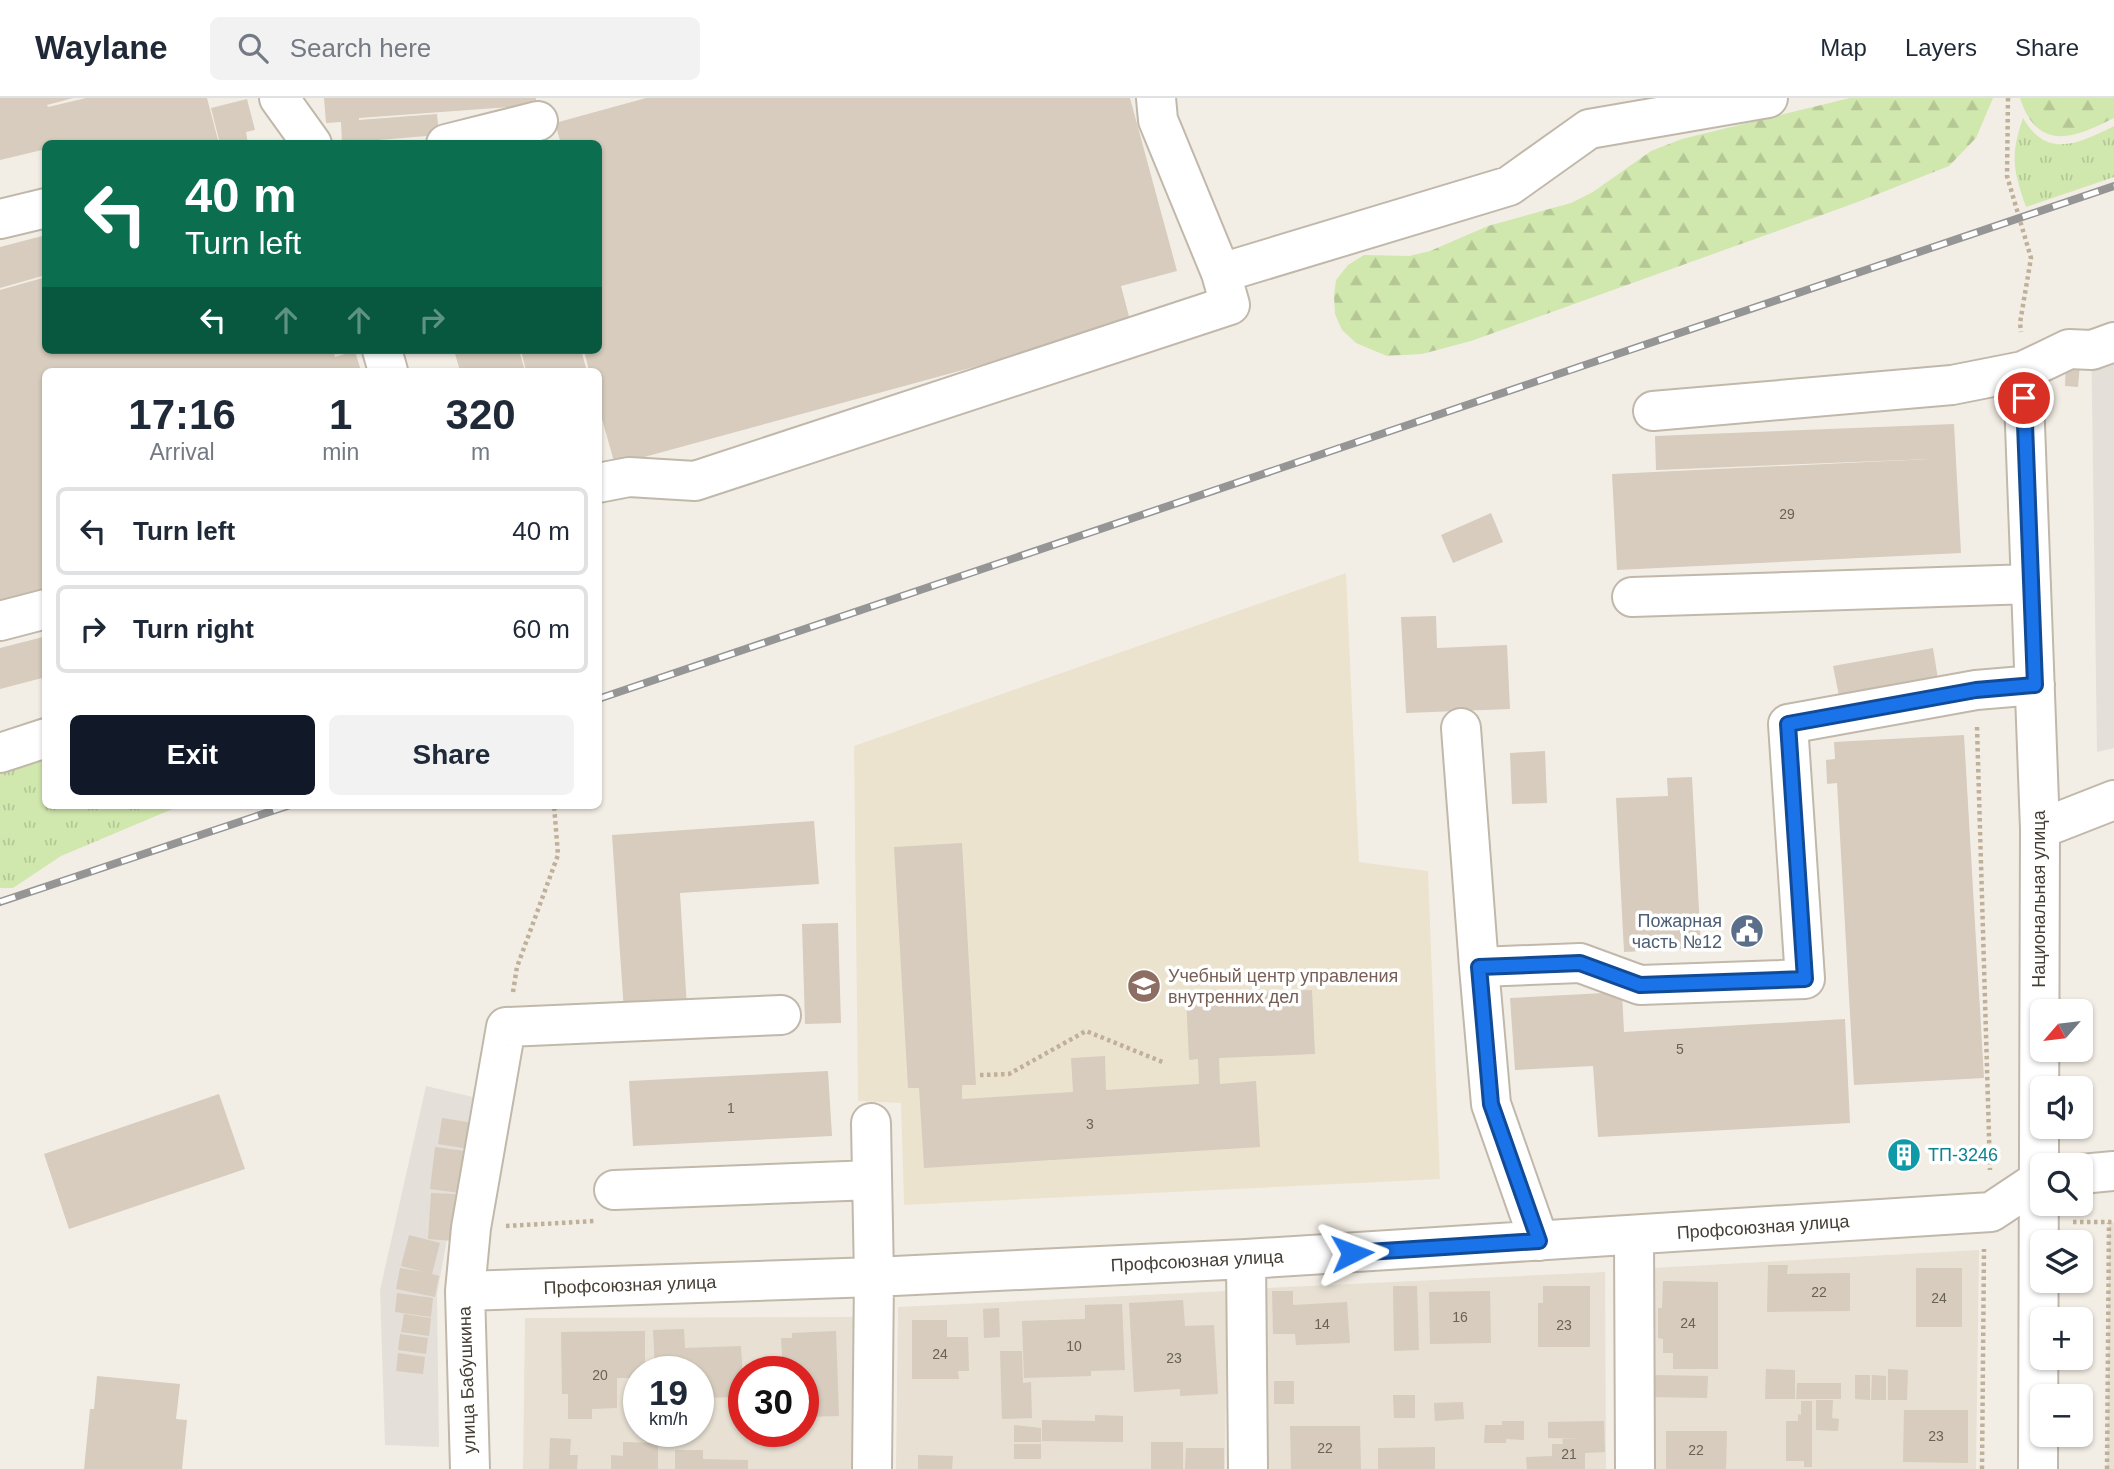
<!DOCTYPE html>
<html lang="en">
<head>
<meta charset="utf-8">
<style>
  :root { --surface:#fff; --page:#f2f2f3; --text:#1f2937; --muted:#747a83; --line:#e0e1e3; --accent:#111827 }
  body { margin:0; font-family:Helvetica,sans-serif; background:var(--page); color:var(--text); height:100vh; display:flex; flex-direction:column; font-size:26px; white-space:nowrap }
  * { box-sizing:border-box; margin:0 }
  p { font-size:23px; color:var(--muted) }
  .icon { flex:none; width:38px; height:38px; fill:none; stroke:currentColor; stroke-width:2; stroke-linecap:round; stroke-linejoin:round }
  .map { position:relative; flex:1; overflow:hidden }
  .drawer { position:absolute; left:42px; top:270px; width:560px; height:441px; display:flex; flex-direction:column; background:var(--surface); border-radius:10px; box-shadow:0 2px 5px #0004 }
  .drawer>* { flex:none }
  .hud { position:absolute; left:42px; top:42px; width:560px; height:214px; border-radius:10px; box-shadow:0 2px 5px #0004; background:#0b6e4f; color:#fff; overflow:hidden }
  .needle { width:46px; rotate:242deg }
  .controls { position:absolute; left:2030px; top:901px; display:grid; gap:14px }
  .controls a { display:grid; place-items:center; width:63px; height:63px; border-radius:10px; background:var(--surface); box-shadow:0 2px 5px #0004; font-size:35px }
  .speed { position:absolute; left:623px; top:1258px; display:flex; gap:14px; font-size:35px; font-weight:700; text-align:center }
  .speed>* { display:grid; place-content:center; width:91px; height:91px; border-radius:50%; background:var(--surface); box-shadow:0 2px 5px #0004; line-height:1 }
  .speed small { font-size:18px; font-weight:400 }
  .speed .limit { border:10px solid #d22; background:#fff; color:#111 }
  .pin { position:absolute; display:grid; place-items:center; width:60px; height:60px; color:#fff; margin:-30px; border:4px solid #fff; border-radius:50%; box-shadow:0 2px 7px #0007 }
  .me { position:absolute; width:77px; margin:-38px; rotate:87deg; stroke-linejoin:round; filter:drop-shadow(0 0 5px #0008) }
  .turn { display:flex; align-items:center; gap:24px; height:147px; padding:0 28px; font-size:32px }
  .turn .icon { width:91px; height:91px; stroke-width:2.5 }
  .turn b { display:block; font-size:49px; line-height:60px }
  .lanes { display:flex; align-items:center; height:66px; padding:0 28px; background:#0003; justify-content:center; gap:35px; direction:ltr }
  .lanes .off { opacity:.35 }
  .eta { display:flex; justify-content:space-evenly; align-items:center; height:119px; text-align:center }
  .eta b { font-size:42px; font-weight:800; line-height:49px }
  .cta { display:flex; gap:14px; margin-top:auto; padding:14px 28px }
  .cta a { flex:1; height:80px; border-radius:10px; background:var(--accent); color:#fff; font-size:28px; font-weight:800; line-height:80px; text-align:center }
  .cta a+a { background:var(--page); color:var(--text) }
  ul { padding:0; list-style:none }
  li { display:flex; align-items:center; gap:21px; height:88px; margin:0 14px 10px; padding:0 14px; border:4px solid var(--line); border-radius:10px }
  li div { flex:1 }
  li b { display:block; font-size:26px }
  li em { font-style:normal }
  header { display:flex; align-items:center; gap:42px; box-sizing:border-box; height:98px; padding:0 35px; background:var(--surface); border-bottom:2px solid var(--line) }
  header strong { font-size:33px }
  nav { display:flex; gap:38px; margin-inline-start:auto; font-size:24px }
  .search { width:490px; height:63px; background:var(--page); display:flex; align-items:center; gap:18px; box-sizing:border-box; padding:0 24px; border-radius:10px; color:var(--muted); font-size:26px }
  .map>svg:first-child { display:block }
</style>
</head>
<body>
<header>
<strong>Waylane</strong>
<div class="search"><svg class="icon" aria-label="search" viewBox="0 0 24 24"><circle cx="10" cy="10" r="6"/><path d="M15 15l6 6"/></svg>Search here</div>
<nav><a>Map</a><a>Layers</a><a>Share</a></nav>
</header>
<div class="map">
<svg width="2114" height="1371" viewBox="0 0 2114 1371">
  <defs>
    <pattern id="grass-tufts" width="24" height="20" patternUnits="userSpaceOnUse" patternTransform="scale(1.75)"><rect width="24" height="20" fill="#d0e7ad"/><path d="M3 7l-1-3M5 7V3M7 7l1-3M15 17l-1-3M17 17v-4M19 17l1-3" fill="none" stroke="#b4c795"/></pattern>
    <pattern id="forest-firs" width="22" height="20" patternUnits="userSpaceOnUse" patternTransform="scale(1.75)"><rect width="22" height="20" fill="#d0e7ad"/><path d="M5 1l3.5 6h-7zM16 11l3.5 6h-7z" fill="#b4c795"/></pattern>
  </defs>
  <rect width="100%" height="100%" fill="#f3eee5"/>
  <path fill="#e7e0d3" fill-rule="evenodd" d="M 2114,1124 L 2114,1371 L 2107,1371 L 2109,1125 Z
    M 1979,1152 L 1976,1371 L 1652,1371 L 1653,1170 Z
    M 1605,1174 L 1606,1371 L 1266,1371 L 1267,1190 Z
    M 1227,1193 L 1225,1371 L 896,1371 L 898,1209 Z
    M 853,1219 L 851,1371 L 523,1371 L 525,1220 ZM 639,1274 L 698,1274 L 698,1334 L 639,1334 ZM 744,1274 L 803,1274 L 803,1334 L 744,1334 Z"/>
  <path fill="#e5dfda" d="M 2114,224 L 2114,650 L 2097,654 L 2091,233 Z
    M 426,988 L 473,999 L 437,1196 L 439,1349 L 385,1347 L 380,1192 Z"/>
  <path fill="#ece3cf" d="M 1346,475 L 1359,764 L 1428,773 L 1440,1081 L 904,1107 L 901,1005 L 858,1003 L 854,648 Z"/>
  <path fill="url(#grass-tufts)" d="M 2023,20 C 2047,62 2080,45 2114,28 L 2114,79 L 2026,109 C 2013,71 2010,59 2023,20 Z
    M 45,657 L 46,707 L 182,707 L 61,758 L 13,790 L 0,790 L 0,671 Z"/>
  <path fill="url(#forest-firs)" d="M 1850,0 L 1993,0 L 1976,40 L 1949,68 L 1855,105 L 1471,243 L 1422,256 L 1387,258 L 1356,245 L 1342,232 L 1335,216 L 1334,198 L 1336,182 L 1348,167 L 1364,157 L 1409,158 L 1430,153 L 1488,128 L 1571,105 L 1593,94 L 1651,53 L 1682,41 Z
    M 2020,0 L 2114,0 L 2114,20 C 2074,40 2038,55 2020,0 Z"/>
  <path fill="#d7ccbd" d="M 0,0 L 73,0 L 47,7 L 48,9 L 86,0 L 207,0 L 218,42 L 205,46 L 46,46 L 46,51 L 0,62 Z
    M 324,0 L 536,0 L 536,7 L 359,20 L 359,22 L 437,16 L 439,37 L 342,45 L 341,24 L 326,25 Z
    M 646,0 L 1130,0 L 1177,173 L 1121,188 L 1131,226 L 615,367 L 598,307 L 598,273 L 589,273 L 584,252 L 598,252 L 598,46 L 561,46 L 555,25 Z
    M 247,1 L 255,32 L 246,34 L 248,46 L 220,46 L 211,10 Z
    M 46,137 L 46,177 L 0,190 L 0,149 Z
    M 46,179 L 46,252 L 333,252 L 335,259 L 355,253 L 361,273 L 46,273 L 46,491 L 0,504 L 0,192 Z
    M 454,252 L 519,252 L 525,273 L 460,273 Z
    M 521,252 L 581,252 L 587,273 L 526,273 Z
    M 2066,265 L 2080,266 L 2078,289 L 2065,288 Z
    M 1954,326 L 1961,455 L 1617,472 L 1612,376 L 1931,361 L 1656,372 L 1655,338 Z
    M 1491,415 L 1503,444 L 1453,465 L 1441,437 Z
    M 1436,518 L 1437,550 L 1507,547 L 1510,611 L 1406,615 L 1401,519 Z
    M 43,539 L 46,550 L 46,579 L 0,591 L 0,550 Z
    M 1933,550 L 1938,581 L 1839,598 L 1833,568 Z
    M 1964,637 L 1984,980 L 1854,987 L 1837,685 L 1827,686 L 1826,662 L 1835,661 L 1834,644 Z
    M 1545,653 L 1547,705 L 1512,706 L 1510,655 Z
    M 1692,679 L 1701,850 L 1624,854 L 1616,700 L 1668,698 L 1667,680 Z
    M 814,723 L 819,786 L 680,795 L 687,910 L 624,914 L 612,737 Z
    M 962,745 L 976,987 L 962,987 L 962,1001 L 1073,994 L 1071,960 L 1105,958 L 1106,992 L 1199,986 L 1198,961 L 1189,962 L 1186,898 L 1312,892 L 1315,956 L 1219,960 L 1220,986 L 1256,983 L 1260,1049 L 924,1070 L 919,990 L 908,990 L 894,749 Z
    M 838,825 L 841,925 L 805,926 L 802,826 Z
    M 1622,894 L 1624,934 L 1845,921 L 1850,1025 L 1598,1039 L 1593,968 L 1515,972 L 1510,900 Z
    M 828,973 L 832,1038 L 633,1048 L 629,983 Z
    M 219,996 L 245,1071 L 69,1131 L 44,1056 Z
    M 442,1020 L 473,1025 L 469,1051 L 438,1046 Z
    M 435,1049 L 465,1053 L 459,1095 L 430,1091 Z
    M 1897,1050 L 1910,1050 L 1910,1065 L 1897,1065 Z
    M 431,1095 L 458,1096 L 455,1143 L 428,1141 Z
    M 409,1137 L 440,1145 L 432,1176 L 439,1178 L 435,1199 L 396,1191 L 400,1170 L 424,1174 L 401,1168 Z
    M 1768,1167 L 1788,1167 L 1787,1176 L 1850,1175 L 1850,1213 L 1767,1214 Z
    M 1916,1170 L 1962,1170 L 1962,1229 L 1916,1229 Z
    M 1663,1183 L 1718,1184 L 1718,1271 L 1673,1271 L 1673,1255 L 1663,1255 L 1663,1241 L 1658,1240 L 1658,1210 L 1662,1210 Z
    M 1393,1188 L 1417,1188 L 1419,1252 L 1394,1253 Z
    M 1543,1188 L 1590,1188 L 1590,1249 L 1538,1249 L 1538,1205 L 1543,1205 Z
    M 1272,1193 L 1293,1193 L 1293,1207 L 1347,1204 L 1350,1245 L 1296,1247 L 1295,1236 L 1273,1236 Z
    M 1490,1193 L 1491,1245 L 1430,1246 L 1429,1194 Z
    M 397,1195 L 433,1200 L 431,1219 L 395,1214 Z
    M 1183,1202 L 1185,1228 L 1214,1227 L 1218,1296 L 1180,1298 L 1180,1291 L 1134,1294 L 1129,1205 Z
    M 1122,1206 L 1125,1272 L 1091,1273 L 1091,1278 L 1024,1280 L 1022,1223 L 1085,1221 L 1085,1207 Z
    M 999,1210 L 1000,1239 L 984,1240 L 983,1211 Z
    M 404,1216 L 431,1220 L 429,1238 L 401,1234 Z
    M 912,1222 L 947,1222 L 947,1239 L 968,1239 L 969,1273 L 958,1273 L 959,1281 L 912,1281 Z
    M 684,1231 L 685,1250 L 741,1248 L 744,1299 L 698,1300 L 698,1274 L 655,1274 L 653,1232 Z
    M 645,1233 L 645,1274 L 639,1274 L 639,1280 L 617,1280 L 617,1310 L 592,1311 L 592,1321 L 568,1321 L 568,1296 L 562,1296 L 561,1234 Z
    M 836,1233 L 839,1318 L 803,1319 L 803,1274 L 783,1274 L 781,1240 L 792,1240 L 792,1235 Z
    M 400,1236 L 428,1240 L 426,1256 L 398,1252 Z
    M 1000,1253 L 1022,1253 L 1023,1285 L 1031,1284 L 1032,1320 L 1002,1321 Z
    M 398,1255 L 425,1259 L 423,1276 L 396,1273 Z
    M 1766,1271 L 1795,1272 L 1795,1301 L 1765,1301 Z
    M 1888,1271 L 1908,1272 L 1907,1302 L 1888,1302 Z
    M 1653,1277 L 1708,1278 L 1707,1300 L 1653,1299 Z
    M 1855,1277 L 1870,1277 L 1870,1302 L 1855,1301 Z
    M 1872,1277 L 1886,1278 L 1886,1302 L 1871,1302 Z
    M 97,1278 L 180,1286 L 176,1321 L 187,1322 L 182,1371 L 84,1371 L 90,1311 L 94,1311 Z
    M 1274,1283 L 1294,1283 L 1294,1306 L 1274,1306 Z
    M 1797,1285 L 1841,1285 L 1841,1301 L 1796,1301 Z
    M 1393,1297 L 1415,1297 L 1415,1320 L 1394,1320 Z
    M 1816,1302 L 1833,1302 L 1832,1320 L 1839,1321 L 1838,1333 L 1816,1332 Z
    M 1801,1303 L 1812,1303 L 1812,1369 L 1804,1369 L 1804,1363 L 1786,1363 L 1786,1323 L 1798,1323 L 1798,1316 L 1801,1317 Z
    M 1463,1304 L 1464,1321 L 1435,1323 L 1434,1305 Z
    M 1904,1312 L 1968,1312 L 1968,1365 L 1903,1364 Z
    M 1095,1317 L 1123,1318 L 1123,1344 L 1042,1343 L 1042,1322 L 1095,1323 Z
    M 1502,1323 L 1524,1323 L 1524,1342 L 1506,1341 L 1506,1345 L 1484,1345 L 1485,1327 L 1502,1327 Z
    M 1604,1323 L 1605,1354 L 1585,1355 L 1585,1371 L 1527,1371 L 1526,1359 L 1552,1358 L 1552,1346 L 1563,1346 L 1562,1341 L 1584,1341 L 1548,1340 L 1548,1324 Z
    M 1014,1327 L 1041,1330 L 1041,1344 L 1014,1344 Z
    M 1290,1328 L 1360,1328 L 1361,1371 L 1291,1371 Z
    M 1666,1333 L 1727,1333 L 1726,1371 L 1666,1371 Z
    M 550,1340 L 571,1341 L 570,1357 L 578,1357 L 577,1371 L 549,1371 Z
    M 623,1344 L 658,1345 L 658,1371 L 611,1371 L 611,1357 L 623,1358 Z
    M 1151,1344 L 1183,1344 L 1183,1371 L 1151,1371 Z
    M 1014,1346 L 1041,1346 L 1041,1361 L 1014,1361 Z
    M 1435,1349 L 1435,1371 L 1378,1371 L 1378,1350 Z
    M 1186,1350 L 1224,1350 L 1224,1371 L 1185,1371 Z
    M 675,1352 L 703,1352 L 703,1361 L 748,1362 L 748,1371 L 675,1371 Z
    M 918,1357 L 953,1358 L 952,1371 L 918,1371 Z"/>
  <g fill="none" stroke-linecap="round" stroke-linejoin="round">
    <g stroke="#c1b8ab" stroke-width="42">
      <path id="minor" d="M 279,0 L 312,46
        M 446,46 L 538,23
        M 0,121 L 46,110
        M 1221,175 L 1509,88 L 1589,31 L 1768,0
        M 382,252 L 388,273
        M 2023,273 L 2040,731 L 2038,1371
        M 1653,313 L 1952,287 L 2023,273 L 2069,251 L 2092,252 L 2114,244
        M 598,385 L 629,379 L 695,383 L 1230,207 L 1221,175 L 1158,22 L 1156,0
        M 1632,499 L 2031,486
        M 0,523 L 46,511
        M 1461,630 L 1479,869
        M 0,655 L 46,640
        M 2040,731 L 2114,702
        M 871,1025 L 874,1179 L 872,1371
        M 2081,1076 L 2114,1073
        M 614,1092 L 872,1082
        M 1634,1138 L 1635,1371
        M 1539,1143 L 1491,1006 L 1479,869 L 1580,865 L 1640,887 L 1805,881 L 1788,626 L 1976,592 L 2035,587
        M 1246,1161 L 1248,1371
        M 465,1193 L 874,1179 L 1246,1161 L 1991,1114 L 2042,1080
        M 470,1371 L 465,1193 L 471,1130 L 506,929 L 781,917"/>
    </g>
    <path stroke="#c0b099" stroke-width="4.5" stroke-dasharray="3.5 3.5" stroke-linecap="butt" d="M 2008,0 L 2007,78 L 2031,160 L 2020,225 L 2021,234
      M 1977,629 L 1990,1072
      M 513,894 L 517,869 L 558,757 L 554,707
      M 980,977 L 1009,976 L 1086,933 L 1165,965
      M 2073,1124 L 2114,1124
      M 506,1128 L 595,1123
      M 1982,1371 L 1984,1151
      M 2107,1371 L 2109,1125"/>
    <use href="#minor" stroke="#fff" stroke-width="38"/>
    <g stroke="#959595" stroke-width="8">
      <path id="rail" d="M 598,601 L 2114,88
        M 0,804 L 290,707"/>
    </g>
    <use href="#rail" stroke="#fff" stroke-width="5" stroke-dasharray="16" stroke-linecap="butt"/>
  </g>
  <g fill="none" stroke-linecap="round" stroke-linejoin="round">
    <g stroke="#114b97" stroke-width="18">
      <path id="route" d="M 1352,1155 L 1539,1143 L 1491,1006 L 1479,869 L 1580,865 L 1640,887 L 1805,881 L 1788,626 L 1976,592 L 2035,587 L 2024,300"/>
    </g>
    <use href="#route" stroke="#1a73e8" stroke-width="12"/>
  </g>
  <defs>
    <g id="civic-disc" transform="scale(1.75)"><circle r="9.5" fill="#5c6f8a" stroke="#fff"/><path d="M-.6-6.5H3V-4.5H.6V-3L4-1V1h2V6H-6V1h2V-1L-.6-3ZM-1.2 2.5V6h2.4V2.5Z" fill="#fff"/></g>
    <g id="university-disc" transform="scale(1.75)"><circle r="9.5" fill="#8d6e63" stroke="#fff"/><path d="M0-5L7-2L0 1L-7-2ZM-4 1L0 2.5L4 1V4Q0 6-4 4Z" fill="#fff"/></g>
    <g id="building-disc" transform="scale(1.75)"><circle r="9.5" fill="#0f9aa8" stroke="#fff"/><path d="M-4-6H4V6H1V3H-1V6H-4ZM-2.5-4.3h1.7v1.8h-1.7ZM.8-4.3h1.7v1.8H.8ZM-2.5-1h1.7V.8h-1.7ZM.8-1h1.7V.8H.8Z" fill="#fff"/></g>
  </defs>
  <g fill-rule="evenodd">
    <use href="#civic-disc" x="1747" y="833"/>
    <use href="#university-disc" x="1144" y="888"/>
    <use href="#building-disc" x="1904" y="1057"/>
  </g>
  <g text-anchor="middle" stroke-width="7" stroke-linejoin="round" paint-order="stroke">
    <g font-size="14" fill="#6a6257">
      <text x="1787" y="421">29</text>
      <text x="1680" y="956">5</text>
      <text x="731" y="1015">1</text>
      <text x="1090" y="1031">3</text>
      <text x="1819" y="1199">22</text>
      <text x="1939" y="1205">24</text>
      <text x="1460" y="1224">16</text>
      <text x="1688" y="1230">24</text>
      <text x="1322" y="1231">14</text>
      <text x="1564" y="1232">23</text>
      <text x="1074" y="1253">10</text>
      <text x="940" y="1261">24</text>
      <text x="1174" y="1265">23</text>
      <text x="600" y="1282">20</text>
      <text x="1936" y="1343">23</text>
      <text x="1325" y="1355">22</text>
      <text x="1696" y="1357">22</text>
      <text x="1569" y="1361">21</text>
    </g>
    <g font-size="18" fill="#453e35" stroke="#fff">
      <text transform="translate(2039 801) rotate(-90)" y="6">Национальная улица</text>
      <text transform="translate(1763 1129) rotate(-4)" y="6">Профсоюзная улица</text>
      <text transform="translate(1197 1163) rotate(-3)" y="6">Профсоюзная улица</text>
      <text transform="translate(630 1187) rotate(-2)" y="6">Профсоюзная улица</text>
      <text transform="translate(467 1282) rotate(-92)" y="6">улица Бабушкина</text>
    </g>
    <g font-size="18" fill="#4e5e75" stroke="#fff" text-anchor="end">
      <text x="1722" y="829">Пожарная<tspan x="1722" dy="21">часть №12</tspan></text>
    </g>
    <g font-size="18" fill="#785e54" stroke="#fff" text-anchor="start">
      <text x="1168" y="884">Учебный центр управления<tspan x="1168" dy="21">внутренних дел</tspan></text>
    </g>
    <g font-size="18" fill="#0d838f" stroke="#fff" text-anchor="start">
      <text x="1928" y="1063">ТП-3246</text>
    </g>
  </g>
</svg>
<div class="controls">
<a><svg class="needle" viewBox="-14 -14 28 28"><path d="M0-13l5 13h-10z" fill="#e53935"/><path d="M0 13l5-13h-10z" fill="#747a83"/></svg></a>
<a><svg class="icon" aria-label="sound" viewBox="0 0 24 24"><path d="M4 9h4l5-4v14l-5-4H4zM17 9q2 3 0 6"/></svg></a>
<a><svg class="icon" aria-label="search" viewBox="0 0 24 24"><circle cx="10" cy="10" r="6"/><path d="M15 15l6 6"/></svg></a>
<a><svg class="icon" aria-label="layers" viewBox="0 0 24 24"><path d="M12 4l9 5-9 5-9-5zM3 14l9 5 9-5"/></svg></a>
<a>+</a>
<a>−</a>
</div>
<div class="speed"><div>19<small>km/h</small></div><div class="limit">30</div></div>
<div class="pin" style="left:2024px;top:300px;background:#d93025"><svg class="icon" aria-label="arrive" viewBox="0 0 24 24"><path d="M6 21V4h12l-3 4 3 4H6"/></svg></div>
<svg class="me" style="left:1352px;top:1155px" viewBox="-20 -20 40 40"><path d="M0-17L14 15 0 8-14 15z" fill="#1a73e8" stroke="#fff" stroke-width="4"/></svg>
<div class="hud">
<div class="turn"><svg class="icon" aria-label="left" viewBox="0 0 24 24"><path d="M17 20v-9H6M10 6l-5 5 5 5"/></svg><div><b>40 m</b>Turn left</div></div>
<div class="lanes"><svg class="icon" aria-label="left" viewBox="0 0 24 24"><path d="M17 20v-9H6M10 6l-5 5 5 5"/></svg><svg class="icon off" aria-label="ahead" viewBox="0 0 24 24"><path d="M12 20V5M6 11l6-6 6 6"/></svg><svg class="icon off" aria-label="ahead" viewBox="0 0 24 24"><path d="M12 20V5M6 11l6-6 6 6"/></svg><svg class="icon off" aria-label="right" viewBox="0 0 24 24"><path d="M7 20v-9h11M14 6l5 5-5 5"/></svg></div>
</div>
<section class="drawer">
<div class="eta">
<div><b>17:16</b><p>Arrival</p></div>
<div><b>1</b><p>min</p></div>
<div><b>320</b><p>m</p></div>
</div>
<ul>
<li><svg class="icon" aria-label="left" viewBox="0 0 24 24"><path d="M17 20v-9H6M10 6l-5 5 5 5"/></svg><div><b>Turn left</b></div><em>40 m</em></li>
<li><svg class="icon" aria-label="right" viewBox="0 0 24 24"><path d="M7 20v-9h11M14 6l5 5-5 5"/></svg><div><b>Turn right</b></div><em>60 m</em></li>
</ul>
<div class="cta"><a>Exit</a><a>Share</a></div>
</section>
</div>
</body>
</html>
